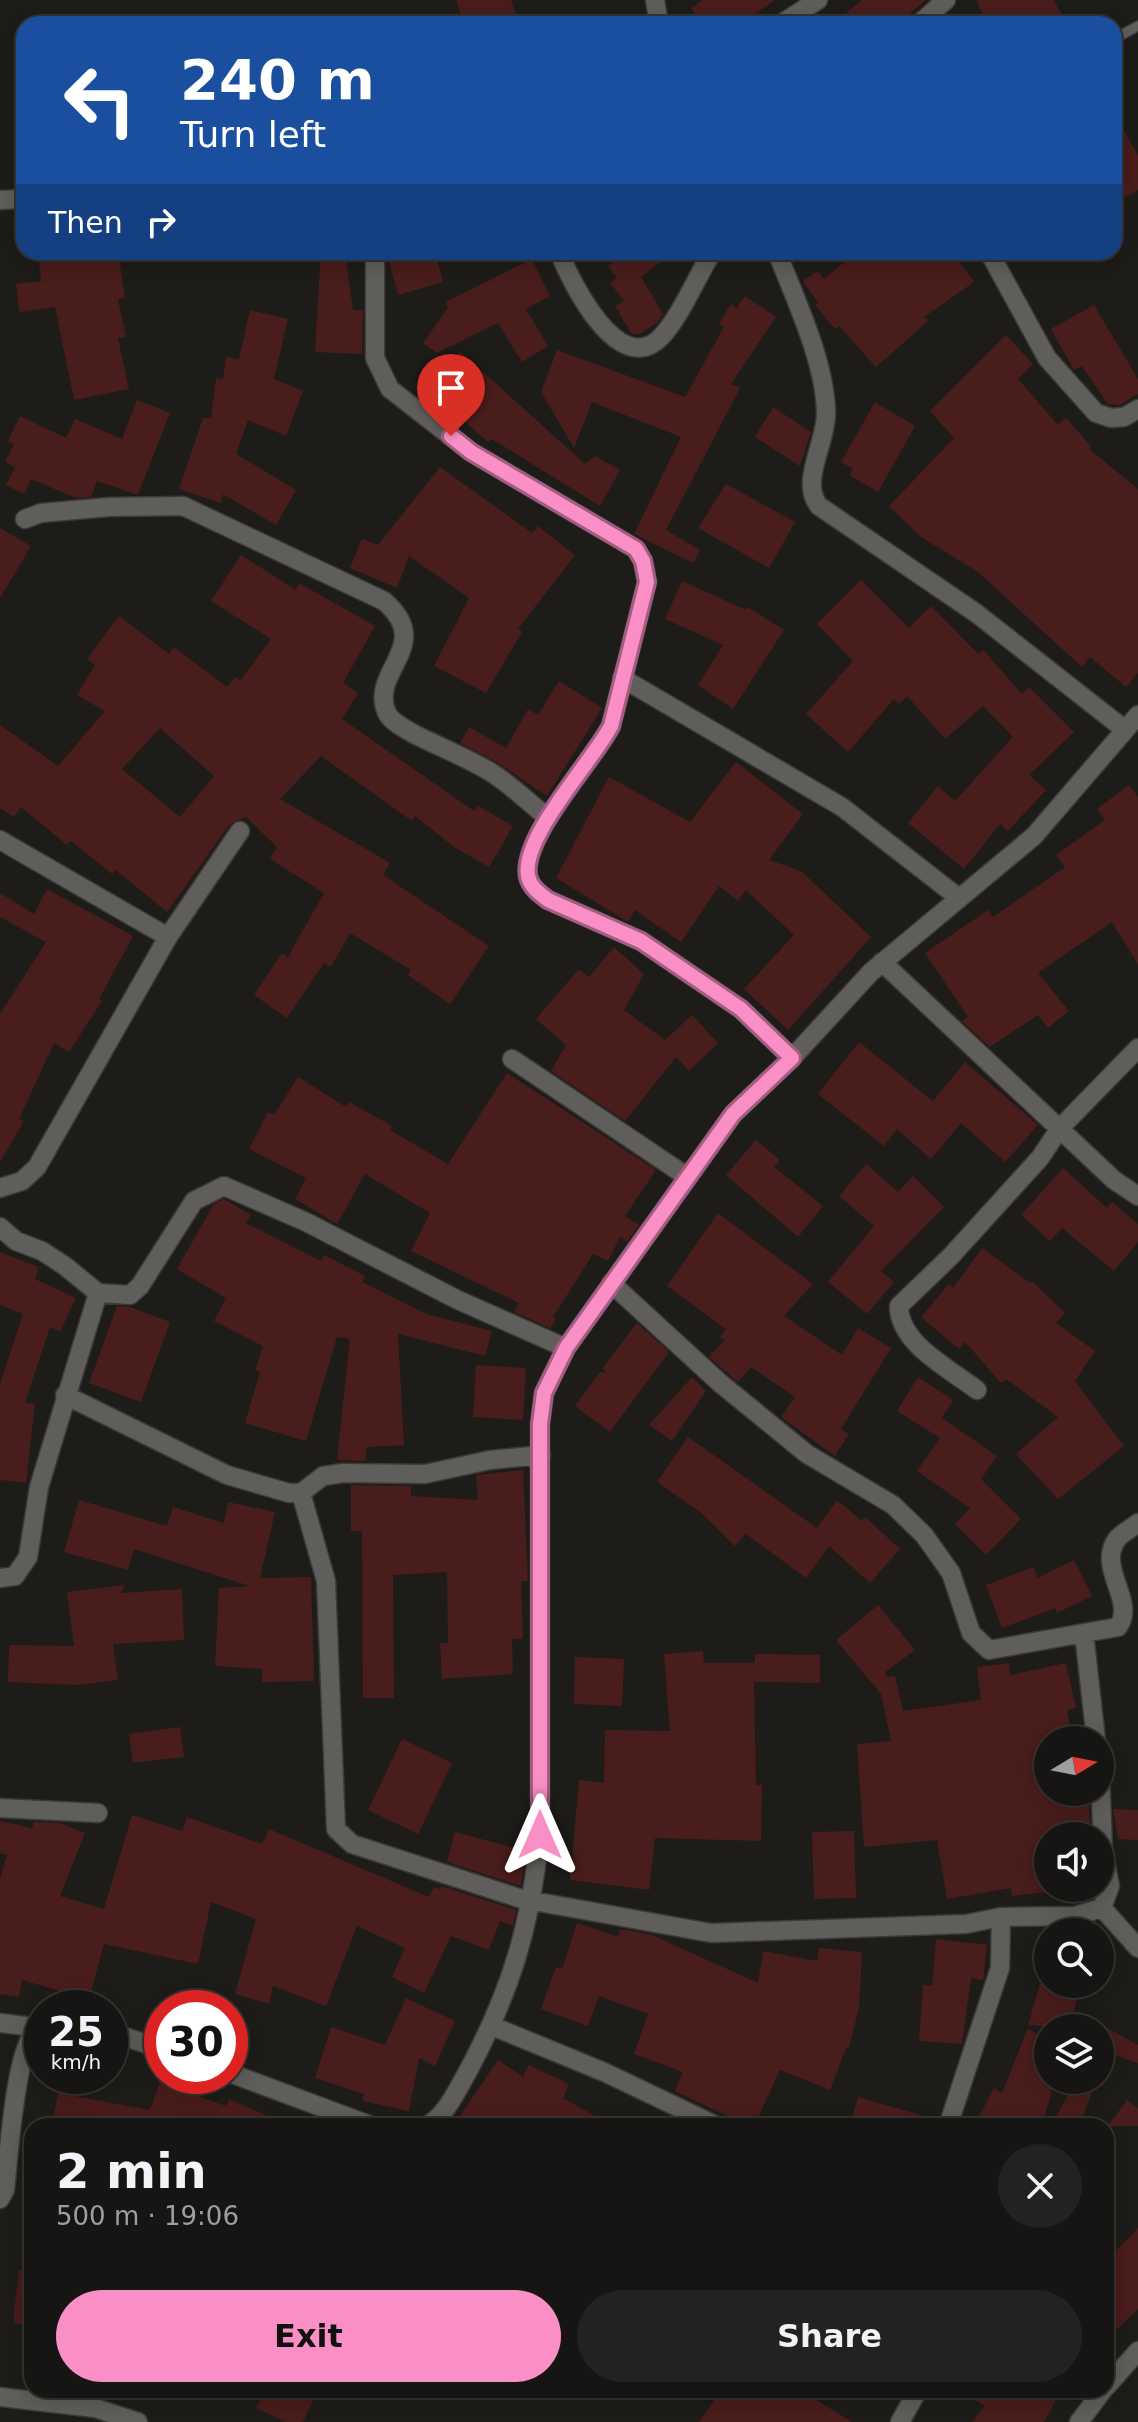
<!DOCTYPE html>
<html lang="en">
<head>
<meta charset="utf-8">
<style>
  :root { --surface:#161513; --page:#232221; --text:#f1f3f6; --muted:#9e9fa0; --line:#353433; --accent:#fa8fc6 }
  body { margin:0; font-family:"DejaVu Sans",sans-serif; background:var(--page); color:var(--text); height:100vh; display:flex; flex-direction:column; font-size:30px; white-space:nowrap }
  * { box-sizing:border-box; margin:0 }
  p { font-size:26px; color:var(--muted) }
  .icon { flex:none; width:44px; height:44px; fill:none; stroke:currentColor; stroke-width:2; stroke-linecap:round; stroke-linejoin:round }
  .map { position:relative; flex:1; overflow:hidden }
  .drawer { position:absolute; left:24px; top:2118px; width:1090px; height:280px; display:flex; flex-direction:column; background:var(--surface); border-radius:24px; box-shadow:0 4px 20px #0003,0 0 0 2px var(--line) }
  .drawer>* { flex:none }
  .top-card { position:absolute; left:16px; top:16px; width:1106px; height:244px; border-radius:24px; box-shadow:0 4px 20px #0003,0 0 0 2px var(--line); background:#1a4fa0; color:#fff; overflow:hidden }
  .needle { width:52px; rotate:80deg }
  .fabs { position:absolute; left:1034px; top:1726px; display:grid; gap:16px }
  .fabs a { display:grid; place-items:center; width:80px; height:80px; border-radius:50%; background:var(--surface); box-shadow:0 4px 20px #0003,0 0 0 2px var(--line); font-size:40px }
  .speed { position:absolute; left:24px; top:1990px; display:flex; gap:16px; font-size:40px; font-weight:700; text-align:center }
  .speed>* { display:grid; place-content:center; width:104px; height:104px; border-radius:50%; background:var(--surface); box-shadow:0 4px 20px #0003,0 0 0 2px var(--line); line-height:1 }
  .speed small { font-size:20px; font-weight:400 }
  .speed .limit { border:12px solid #d22; background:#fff; color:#111 }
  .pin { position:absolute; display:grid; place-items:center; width:68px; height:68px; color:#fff; margin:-82px -34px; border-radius:50% 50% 50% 0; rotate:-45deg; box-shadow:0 0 8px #0007 }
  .pin .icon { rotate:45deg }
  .me { position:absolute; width:88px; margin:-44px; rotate:0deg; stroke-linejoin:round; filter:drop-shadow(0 0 6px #0008) }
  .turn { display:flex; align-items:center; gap:28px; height:168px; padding:0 32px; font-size:36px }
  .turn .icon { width:104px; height:104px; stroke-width:2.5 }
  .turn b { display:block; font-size:56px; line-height:68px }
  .then { display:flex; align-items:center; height:76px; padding:0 32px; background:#0003; gap:16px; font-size:30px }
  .round { display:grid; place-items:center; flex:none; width:84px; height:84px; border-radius:42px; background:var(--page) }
  .overview { display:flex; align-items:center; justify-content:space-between; height:136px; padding:0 32px }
  h1 { font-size:48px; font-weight:800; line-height:60px }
  .button { display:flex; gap:16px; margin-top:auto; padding:16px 32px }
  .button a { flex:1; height:92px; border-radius:48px; background:var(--accent); color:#111; font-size:32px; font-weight:800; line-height:92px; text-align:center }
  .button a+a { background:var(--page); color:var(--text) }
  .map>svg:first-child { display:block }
</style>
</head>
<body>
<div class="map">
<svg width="1138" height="2422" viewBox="0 0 1138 2422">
  <rect width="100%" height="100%" fill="#1e1c19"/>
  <path fill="#491d1b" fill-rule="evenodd" d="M 456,0 L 511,0 L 519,24 L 464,24 Z
    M 703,0 L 775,0 L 740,24 L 702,24 L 691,8 Z
    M 862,0 L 926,0 L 897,24 L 833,24 Z
    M 976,0 L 1053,0 L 1068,24 L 987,24 Z
    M 1114,114 L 1138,155 L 1138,190 L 1122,199 L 1114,185 Z
    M 38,252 L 118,252 L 125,298 L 118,299 L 126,337 L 118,338 L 129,389 L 74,400 L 55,307 L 19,312 L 16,284 L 41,281 Z
    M 321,252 L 345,252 L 353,310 L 363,310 L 362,354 L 315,352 Z
    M 411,252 L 435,252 L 443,282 L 398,295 L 388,258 Z
    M 626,252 L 673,252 L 641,277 L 663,314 L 657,323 L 638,335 L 631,333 L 615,306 L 624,301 L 610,283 L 617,278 L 608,266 Z
    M 856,252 L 953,252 L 974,282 L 924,317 L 928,321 L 876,367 L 839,326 L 835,329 L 815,305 L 818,303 L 803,281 L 818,271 L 824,279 Z
    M 532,259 L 550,296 L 526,309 L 548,346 L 522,362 L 498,323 L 437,353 L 423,343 L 448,308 L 446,302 Z
    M 745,296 L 776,317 L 731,384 L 740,388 L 666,530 L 700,550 L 693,563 L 634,534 L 681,437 L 592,402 L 574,448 L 541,392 L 557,350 L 685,397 L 724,327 L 719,323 L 731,304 L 737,308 Z
    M 1094,305 L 1138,379 L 1138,394 L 1120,405 L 1108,404 L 1082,366 L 1074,370 L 1051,329 Z
    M 250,310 L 288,319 L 274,379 L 303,391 L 286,436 L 248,420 L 236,454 L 296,490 L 276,525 L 223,494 L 221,503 L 179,489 L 203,418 L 211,418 L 216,378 L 223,379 L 226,357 L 239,359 Z
    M 1006,335 L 1033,364 L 1018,379 L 1058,425 L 1066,418 L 1091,446 L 1089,449 L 1138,489 L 1138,673 L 1126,687 L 1090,657 L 1082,667 L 978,572 L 921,537 L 889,506 L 954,438 L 930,411 Z
    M 460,351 L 585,464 L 595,456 L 620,470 L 600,506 L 492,439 L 488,442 L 427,388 Z
    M 137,400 L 170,413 L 138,495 L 97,481 L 91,497 L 76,498 L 31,479 L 24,494 L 6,485 L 15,467 L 5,462 L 14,444 L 8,441 L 20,416 L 66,438 L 75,419 L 122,439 Z
    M 875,402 L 915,426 L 878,492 L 849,475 L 853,469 L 841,462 Z
    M 773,407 L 811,432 L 800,466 L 755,437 Z
    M 440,467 L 532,533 L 538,526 L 575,555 L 518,629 L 522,632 L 486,693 L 434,666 L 469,598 L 409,556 L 397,588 L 350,568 L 362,539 L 378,545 Z
    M 726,484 L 795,522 L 769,568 L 698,528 Z
    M 0,528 L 31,546 L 0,598 Z
    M 241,555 L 296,590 L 299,583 L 375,626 L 343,683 L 358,693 L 342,719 L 474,811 L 478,806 L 513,826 L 489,867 L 454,847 L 415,816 L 412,821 L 321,756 L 280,799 L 390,863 L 383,875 L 489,946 L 450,1004 L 408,975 L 411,970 L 350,933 L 331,967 L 324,963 L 287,1018 L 254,995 L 282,953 L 288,957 L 324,893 L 270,859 L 277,847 L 246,817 L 230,824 L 167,912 L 116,870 L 112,874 L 71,841 L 67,845 L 21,807 L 14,817 L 0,808 L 0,725 L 58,766 L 105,711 L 77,695 L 95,665 L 87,659 L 119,616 L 169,654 L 174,647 L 227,687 L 236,677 L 240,681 L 271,639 L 211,601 ZM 160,728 L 214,776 L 180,817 L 122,769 Z
    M 861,580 L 909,628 L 931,606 L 978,654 L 983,650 L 1022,694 L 1029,687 L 1074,732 L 1029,775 L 1046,790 L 1008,831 L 1000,824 L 964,869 L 908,823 L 938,786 L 955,801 L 1013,737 L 983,706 L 945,739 L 907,696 L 899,704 L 894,699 L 848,752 L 806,714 L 853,661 L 817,624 Z
    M 682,581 L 746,610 L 748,607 L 784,630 L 733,709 L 698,685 L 723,645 L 665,619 Z
    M 559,681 L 602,708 L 547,796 L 495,761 L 460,743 L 469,727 L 506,748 L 528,709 L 538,715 Z
    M 736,762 L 803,814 L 769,860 L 801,871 L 871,937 L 788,1030 L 744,989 L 794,935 L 746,890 L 738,901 L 719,886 L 681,942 L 635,910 L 628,922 L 556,878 L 609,777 L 690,822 Z
    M 1129,785 L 1138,797 L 1138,964 L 1112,922 L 1038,973 L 1069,1011 L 1048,1028 L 1038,1015 L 990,1047 L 962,1021 L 968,1017 L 925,953 L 988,910 L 993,917 L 1065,867 L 1056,855 L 1105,820 L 1097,809 Z
    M 47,889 L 133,936 L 99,999 L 102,1001 L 69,1052 L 54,1043 L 19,1119 L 24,1121 L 0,1162 L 0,1014 L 46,942 L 0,917 L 0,893 L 34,914 Z
    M 614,947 L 644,974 L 624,1010 L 665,1040 L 692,1015 L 718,1043 L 689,1071 L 676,1057 L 625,1121 L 551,1071 L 566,1045 L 536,1019 L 579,969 L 589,977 Z
    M 859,1042 L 933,1101 L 965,1062 L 1038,1125 L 1005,1162 L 961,1123 L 931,1159 L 897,1129 L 884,1146 L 818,1094 Z
    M 507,1073 L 656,1170 L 625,1216 L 639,1225 L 627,1242 L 620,1237 L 608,1261 L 593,1254 L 553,1317 L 556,1319 L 550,1328 L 514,1312 L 519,1303 L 411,1251 L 430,1213 L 365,1174 L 337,1224 L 295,1199 L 306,1178 L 249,1149 L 268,1112 L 274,1115 L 298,1077 L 346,1107 L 349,1102 L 392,1126 L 390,1130 L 448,1164 Z
    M 756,1140 L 780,1160 L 774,1167 L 823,1206 L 798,1237 L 726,1175 Z
    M 866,1164 L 898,1192 L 913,1176 L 944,1207 L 881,1271 L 894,1282 L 867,1314 L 828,1282 L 874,1226 L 839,1196 Z
    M 1063,1168 L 1107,1208 L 1112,1202 L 1138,1224 L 1138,1242 L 1114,1271 L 1062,1228 L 1050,1241 L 1021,1215 Z
    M 224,1199 L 251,1215 L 246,1223 L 321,1261 L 324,1255 L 365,1276 L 362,1282 L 426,1314 L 492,1331 L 485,1356 L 398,1334 L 404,1445 L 367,1447 L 365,1461 L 337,1460 L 350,1339 L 337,1337 L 306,1441 L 245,1423 L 260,1372 L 255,1370 L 263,1346 L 214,1321 L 226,1298 L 177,1269 L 214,1204 Z
    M 718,1213 L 813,1284 L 784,1316 L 842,1355 L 858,1328 L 891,1348 L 841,1429 L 849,1434 L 835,1456 L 781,1417 L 795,1397 L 751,1367 L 738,1382 L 709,1357 L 725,1340 L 720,1337 L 726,1329 L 667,1286 Z
    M 982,1248 L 1030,1283 L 1032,1281 L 1065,1313 L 1056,1323 L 1095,1351 L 1075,1381 L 1124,1446 L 1058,1499 L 1016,1454 L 1058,1417 L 1006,1379 L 1001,1383 L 965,1342 L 959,1349 L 921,1317 L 949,1284 L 953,1288 Z
    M 0,1252 L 39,1267 L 35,1279 L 76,1298 L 60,1332 L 50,1327 L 25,1403 L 35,1404 L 26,1483 L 0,1480 L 0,1384 L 23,1314 L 0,1305 Z
    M 117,1306 L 130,1307 L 170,1322 L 141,1402 L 89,1383 Z
    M 637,1323 L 669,1352 L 610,1432 L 575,1406 L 600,1372 L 609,1373 L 602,1369 Z
    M 476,1365 L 526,1368 L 523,1420 L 473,1417 Z
    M 692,1377 L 706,1391 L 672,1441 L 649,1425 Z
    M 918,1377 L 953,1400 L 942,1418 L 997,1456 L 981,1479 L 1021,1519 L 986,1555 L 955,1524 L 970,1508 L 917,1471 L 940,1438 L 897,1411 Z
    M 688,1437 L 817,1528 L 837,1500 L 862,1521 L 865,1517 L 900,1549 L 870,1583 L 829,1546 L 806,1578 L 746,1534 L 735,1546 L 700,1512 L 657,1482 Z
    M 523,1470 L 528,1581 L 521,1581 L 523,1639 L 512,1639 L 513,1674 L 442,1679 L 440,1643 L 448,1643 L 447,1572 L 393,1575 L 394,1698 L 363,1698 L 362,1531 L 351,1531 L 351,1485 L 411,1486 L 411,1496 L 478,1500 L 476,1475 Z
    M 79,1500 L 167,1526 L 173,1507 L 224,1523 L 228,1502 L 275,1512 L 260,1578 L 311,1577 L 314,1681 L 262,1682 L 262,1669 L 215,1666 L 219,1588 L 250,1586 L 134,1549 L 128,1570 L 64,1552 Z
    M 1074,1560 L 1092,1596 L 1057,1613 L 1055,1608 L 1002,1628 L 986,1585 L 1034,1567 L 1037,1578 Z
    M 124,1585 L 121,1593 L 182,1589 L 184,1640 L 113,1644 L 118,1680 L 79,1685 L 8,1682 L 9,1645 L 74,1646 L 67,1592 Z
    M 878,1605 L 915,1650 L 885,1672 L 886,1677 L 895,1676 L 903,1711 L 981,1700 L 977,1667 L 1009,1663 L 1010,1675 L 1066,1663 L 1076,1708 L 1067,1710 L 1072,1740 L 1048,1740 L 1048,1792 L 1089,1792 L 1090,1830 L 1048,1835 L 1048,1892 L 1012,1896 L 1011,1888 L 947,1899 L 937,1840 L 864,1847 L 857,1744 L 891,1741 L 881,1694 L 836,1640 Z
    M 703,1651 L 704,1663 L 755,1663 L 755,1654 L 820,1655 L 820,1683 L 754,1682 L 756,1785 L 762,1785 L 761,1841 L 655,1838 L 649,1890 L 570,1880 L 579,1780 L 604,1783 L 605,1730 L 670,1731 L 664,1654 Z
    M 575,1657 L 624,1659 L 622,1706 L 574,1704 Z
    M 180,1727 L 184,1757 L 133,1763 L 129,1734 Z
    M 402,1739 L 452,1763 L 418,1834 L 368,1810 Z
    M 1113,1809 L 1138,1810 L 1138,1840 L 1118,1839 Z
    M 132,1815 L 182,1831 L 187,1817 L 262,1844 L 269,1829 L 429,1897 L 434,1887 L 440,1889 L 441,1886 L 516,1910 L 513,1926 L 500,1921 L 489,1950 L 451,1936 L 424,1993 L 392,1977 L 405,1948 L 357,1926 L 326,2006 L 273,1986 L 269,2004 L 235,1994 L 256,1919 L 211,1902 L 198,1964 L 104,1944 L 89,1999 L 22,1980 L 19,1997 L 0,1994 L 0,1879 L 7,1855 L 0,1853 L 0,1821 L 32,1828 L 34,1822 L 59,1823 L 85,1833 L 60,1896 L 104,1909 Z
    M 854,1831 L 856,1898 L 814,1899 L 812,1832 Z
    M 455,1832 L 526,1851 L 521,1886 L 447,1862 Z
    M 577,1923 L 618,1937 L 620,1929 L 652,1935 L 758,1983 L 763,1951 L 817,1961 L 819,1948 L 862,1952 L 859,2008 L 849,2048 L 846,2048 L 830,2090 L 780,2070 L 754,2126 L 748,2126 L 675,2091 L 683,2072 L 634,2054 L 648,2014 L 599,1996 L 588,2026 L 541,2009 L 556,1967 L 562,1969 Z
    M 936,1939 L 987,1945 L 983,1980 L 971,1978 L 962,2044 L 919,2041 L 923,1985 L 932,1986 Z
    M 1040,1984 L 1081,1984 L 1069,2028 L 1028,2025 Z
    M 406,1998 L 455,2021 L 435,2066 L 419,2058 L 409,2111 L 362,2101 L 364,2094 L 315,2078 L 331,2027 L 385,2045 Z
    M 1100,2024 L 1138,2045 L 1138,2063 L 1100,2050 Z
    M 1028,2028 L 1048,2042 L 1048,2080 L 1055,2080 L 1042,2126 L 974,2126 L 994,2088 L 1002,2093 Z
    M 498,2060 L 523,2077 L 529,2065 L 569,2084 L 563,2098 L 613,2126 L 453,2126 Z
    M 1076,2080 L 1097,2080 L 1079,2126 L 1051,2126 Z
    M 160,2082 L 226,2106 L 229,2099 L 290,2126 L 52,2126 L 58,2093 L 150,2110 Z
    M 858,2097 L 937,2120 L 936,2126 L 850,2126 Z
    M 1127,2100 L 1138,2108 L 1138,2126 L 1108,2126 Z
    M 1138,2228 L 1138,2309 L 1106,2340 L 1106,2261 Z
    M 19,2270 L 32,2270 L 32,2325 L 13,2323 Z
    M 265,2390 L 318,2390 L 303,2422 L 286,2422 L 256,2408 Z
    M 721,2390 L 800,2390 L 852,2422 L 699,2422 Z
    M 958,2390 L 1047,2390 L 1058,2396 L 1044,2422 L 972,2422 L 985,2406 Z"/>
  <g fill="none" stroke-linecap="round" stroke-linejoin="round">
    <g stroke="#3b3a38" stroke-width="12">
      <path id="service" d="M 1114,39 L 1138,26"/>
    </g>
    <g stroke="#3b3a38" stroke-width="21">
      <path id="minor" d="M 655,0 L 659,24
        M 781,24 L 818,0
        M 919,24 L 946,0
        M 0,200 L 24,199
        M 375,252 L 375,358 L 390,389 L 471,452 L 636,549 L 643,561 L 647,582 L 611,726 C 593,762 521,837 528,876 C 530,887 540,894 548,900 L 641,941 L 741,1009 L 792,1058
        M 559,252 C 571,282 619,380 661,337 C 680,317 697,277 712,252
        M 777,252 C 795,299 825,361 826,412 C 827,442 799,482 819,506 L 976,613 L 1124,729
        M 989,252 L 1047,358 L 1096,413 L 1111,418 L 1124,417 L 1138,409
        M 25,519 L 41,513 L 109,507 L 183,506 L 384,601 C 436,646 368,671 387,713 C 391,722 407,730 416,735 C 440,747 465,757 489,771 C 509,783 528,802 547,817
        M 622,678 L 842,807 L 959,898
        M 0,840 L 168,937
        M 882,962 L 1114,1180 L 1138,1196
        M 512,1059 L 686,1176
        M 0,1188 L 22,1181 L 37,1167 L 168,937 L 240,831
        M 0,1227 L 16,1241 L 42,1251 L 65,1266 L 98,1293 L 130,1295 L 140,1286 L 194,1201 L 224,1186 L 306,1222 L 458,1300 L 566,1348
        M 611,1283 L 720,1383 L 807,1454 L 893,1505 L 924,1535 L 951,1573 L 971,1633 L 989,1650 L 1118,1627 C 1137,1601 1096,1568 1117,1539 C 1122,1533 1132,1528 1138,1523
        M 977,1390 C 950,1369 899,1344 899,1306 L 951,1256 L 1040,1158 L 1060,1128 L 1138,1048
        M 65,1395 L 227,1475 L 289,1493 L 301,1493 L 323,1476 L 343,1473 L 425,1474 L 490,1460 L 541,1455
        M 301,1493 L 326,1581 L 336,1829 L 352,1844 L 522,1899 L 711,1933 L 966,1924 L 1001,1917 L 1075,1916 L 1102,1908 L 1110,1886 L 1103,1850 L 1100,1771
        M 0,1578 L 15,1576 L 28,1557 L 39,1487 L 98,1293
        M 1084,1633 L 1096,1740
        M 0,1808 L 98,1813
        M 1102,1908 L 1138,1948
        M 0,2023 L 34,2027
        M 492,2026 L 604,2072 L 717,2126
        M 110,2032 L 162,2049
        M 230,2073 L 372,2126
        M 427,2126 C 446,2115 456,2092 467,2073 C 511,1991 530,1928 540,1835 L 540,1424 L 544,1393 L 566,1348 L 733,1114 L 792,1058 L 871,972 L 1034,836 L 1138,715
        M 948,2126 L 1000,1968 L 1001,1917
        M 0,2199 L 5,2190 C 9,2157 15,2036 42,2024
        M 1106,2387 L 1138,2351
        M 0,2397 L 95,2408 L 138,2422
        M 900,2422 L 918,2390
        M 1079,2422 L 1103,2390"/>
    </g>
    <use href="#service" stroke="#605e5a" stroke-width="9"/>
    <use href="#minor" stroke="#605e5a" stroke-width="18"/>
  </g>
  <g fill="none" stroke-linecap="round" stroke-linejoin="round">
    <g stroke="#a25d81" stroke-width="20">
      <path id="route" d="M 451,436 L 471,452 L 636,549 L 643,561 L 647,582 L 611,726 C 592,762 521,837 528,876 C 530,887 540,894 548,900 L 641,941 L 741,1009 L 792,1058 L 733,1114 L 566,1348 L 544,1393 L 540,1424 L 540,1835"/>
    </g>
    <use href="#route" stroke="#fa8fc6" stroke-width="14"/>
  </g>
</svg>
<div class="fabs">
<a><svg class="needle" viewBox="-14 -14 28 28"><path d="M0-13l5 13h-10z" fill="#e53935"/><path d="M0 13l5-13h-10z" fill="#9e9fa0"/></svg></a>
<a><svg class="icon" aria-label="sound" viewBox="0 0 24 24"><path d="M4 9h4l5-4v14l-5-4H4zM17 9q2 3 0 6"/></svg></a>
<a><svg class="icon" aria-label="search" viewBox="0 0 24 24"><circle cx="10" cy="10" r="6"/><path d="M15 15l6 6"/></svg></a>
<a><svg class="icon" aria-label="layers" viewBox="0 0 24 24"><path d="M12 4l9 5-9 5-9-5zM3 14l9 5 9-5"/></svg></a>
</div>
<div class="speed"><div>25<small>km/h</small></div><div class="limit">30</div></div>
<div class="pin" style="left:451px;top:436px;background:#d93025"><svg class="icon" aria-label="arrive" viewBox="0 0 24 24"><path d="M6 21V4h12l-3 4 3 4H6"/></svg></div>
<svg class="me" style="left:540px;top:1835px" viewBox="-20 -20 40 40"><path d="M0-17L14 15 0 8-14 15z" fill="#fa8fc6" stroke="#fff" stroke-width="4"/></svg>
<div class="top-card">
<div class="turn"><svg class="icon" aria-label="left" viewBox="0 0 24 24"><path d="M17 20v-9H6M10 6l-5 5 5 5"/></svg><div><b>240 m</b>Turn left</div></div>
<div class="then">Then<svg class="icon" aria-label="right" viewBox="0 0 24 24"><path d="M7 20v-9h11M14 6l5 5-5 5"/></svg></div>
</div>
<section class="drawer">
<div class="overview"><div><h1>2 min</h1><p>500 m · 19:06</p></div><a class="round"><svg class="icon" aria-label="close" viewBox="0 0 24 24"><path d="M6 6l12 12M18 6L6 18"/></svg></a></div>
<div class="button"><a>Exit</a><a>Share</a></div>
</section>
</div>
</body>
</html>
